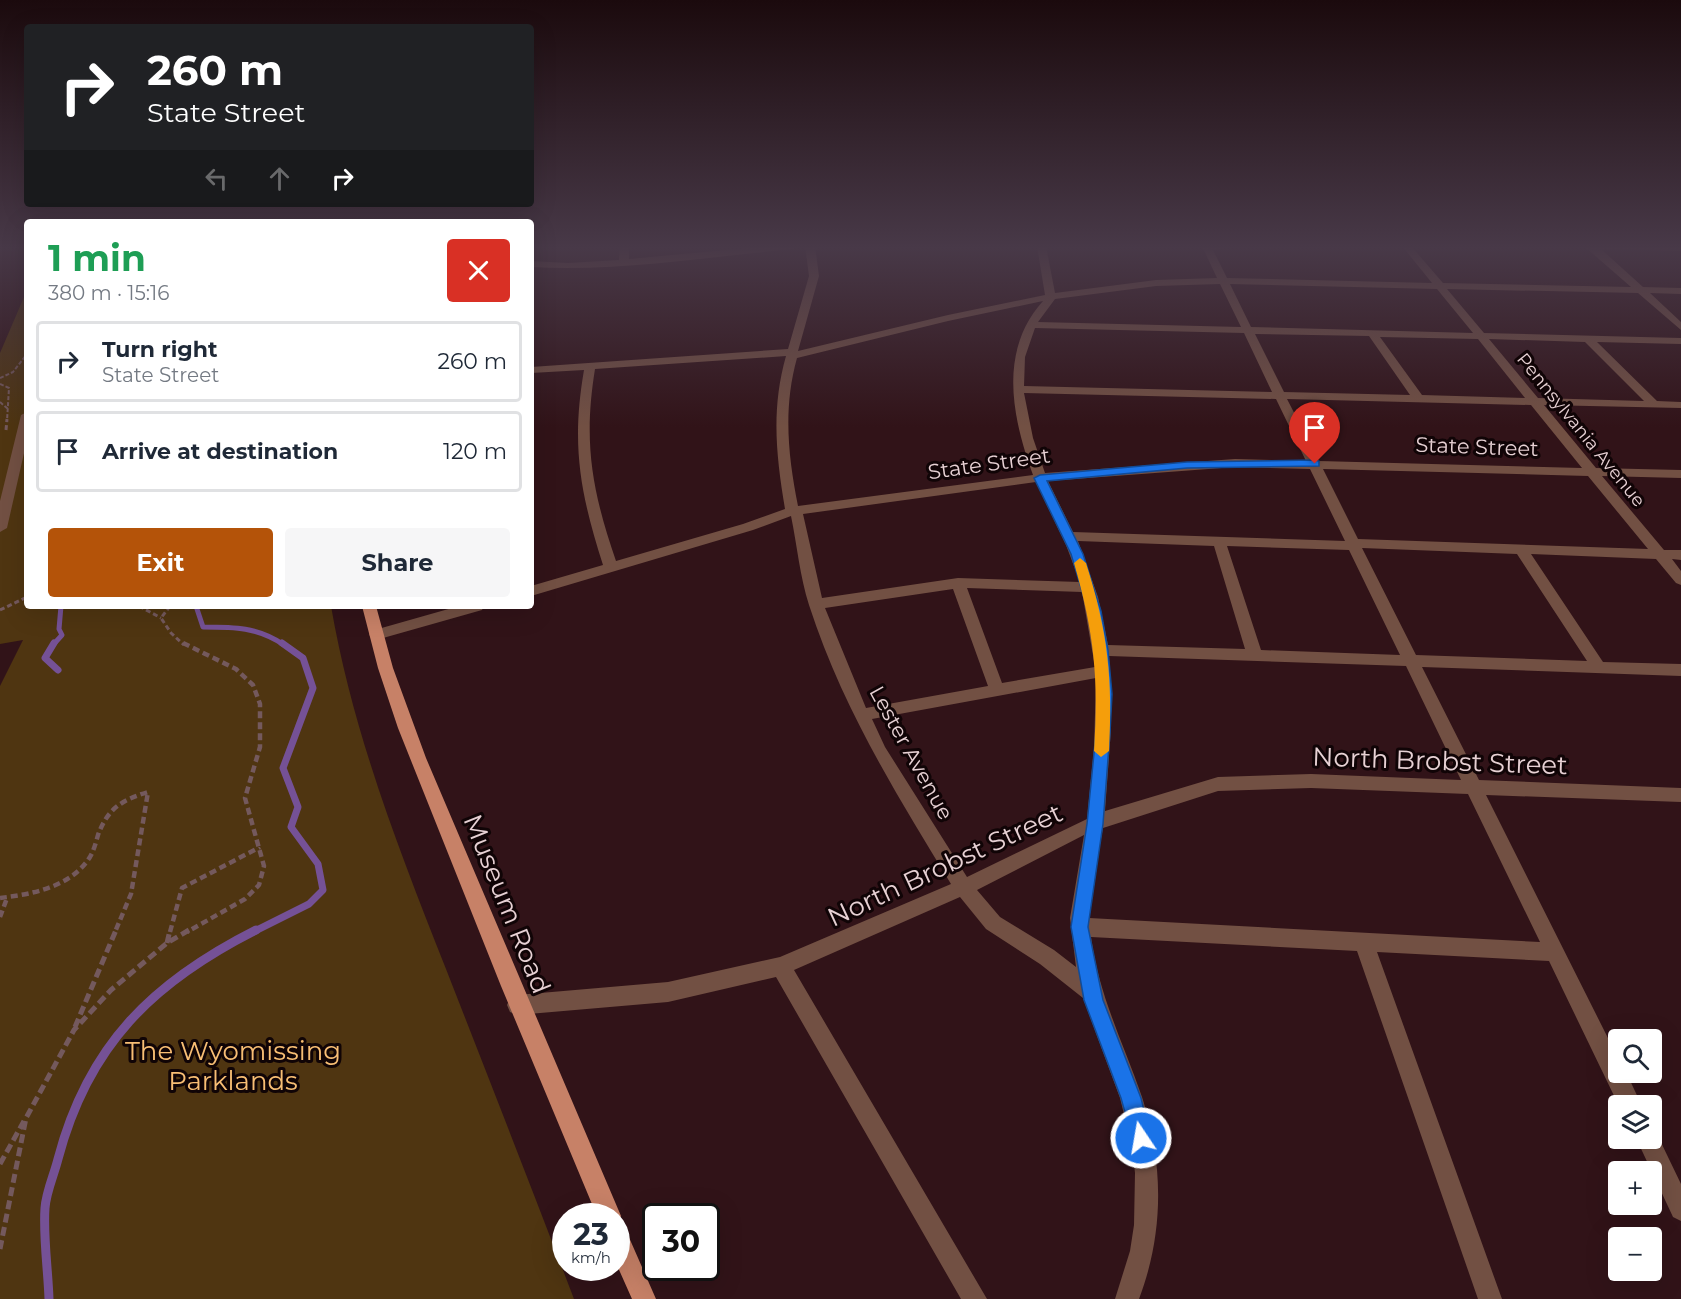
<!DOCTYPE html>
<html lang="en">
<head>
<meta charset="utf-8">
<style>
  :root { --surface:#fff; --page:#f6f6f7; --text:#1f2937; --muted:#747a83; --line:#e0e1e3; --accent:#b45309 }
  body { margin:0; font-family:Montserrat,sans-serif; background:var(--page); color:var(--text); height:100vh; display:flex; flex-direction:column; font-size:22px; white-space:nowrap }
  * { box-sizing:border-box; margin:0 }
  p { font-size:20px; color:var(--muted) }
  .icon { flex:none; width:33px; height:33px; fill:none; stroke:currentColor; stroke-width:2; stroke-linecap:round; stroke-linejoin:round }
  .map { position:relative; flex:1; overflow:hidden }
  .side { position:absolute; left:24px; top:219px; width:510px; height:390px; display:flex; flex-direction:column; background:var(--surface); border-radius:6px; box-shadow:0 6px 24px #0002 }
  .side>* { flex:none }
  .top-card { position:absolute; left:24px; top:24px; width:510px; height:183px; border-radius:6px; box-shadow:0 6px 24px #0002; background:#202124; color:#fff; overflow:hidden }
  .fabs { position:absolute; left:1608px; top:1029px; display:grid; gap:12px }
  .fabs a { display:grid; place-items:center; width:54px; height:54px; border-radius:6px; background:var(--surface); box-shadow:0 6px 24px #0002; font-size:30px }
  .speed { position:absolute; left:552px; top:1203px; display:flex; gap:12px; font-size:30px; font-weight:700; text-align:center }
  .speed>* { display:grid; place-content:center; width:78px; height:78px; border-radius:50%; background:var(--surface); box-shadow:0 6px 24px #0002; line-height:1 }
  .speed small { font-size:15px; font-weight:400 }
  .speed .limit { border:3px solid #111; border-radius:9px; background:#fff; color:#111 }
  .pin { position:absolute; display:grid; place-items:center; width:51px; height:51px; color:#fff; margin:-62px -26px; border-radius:50% 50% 50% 0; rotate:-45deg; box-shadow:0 0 6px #0007 }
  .pin .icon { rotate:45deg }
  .me { position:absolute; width:66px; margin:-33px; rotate:348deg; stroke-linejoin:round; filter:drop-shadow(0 0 4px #0008) }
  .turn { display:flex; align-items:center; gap:21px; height:126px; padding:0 24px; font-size:27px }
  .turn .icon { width:78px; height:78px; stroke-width:2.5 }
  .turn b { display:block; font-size:42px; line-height:51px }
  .lanes { display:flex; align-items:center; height:57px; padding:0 24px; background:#0003; justify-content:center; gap:30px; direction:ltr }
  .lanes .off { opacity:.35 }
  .round { display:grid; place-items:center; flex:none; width:63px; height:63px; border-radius:6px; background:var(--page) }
  .overview { display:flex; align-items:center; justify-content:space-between; height:102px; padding:0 24px }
  h1 { font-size:36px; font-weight:700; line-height:45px; color:#1e9e55 }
  .cta { display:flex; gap:12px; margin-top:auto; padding:12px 24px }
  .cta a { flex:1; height:69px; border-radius:6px; background:var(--accent); color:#fff; font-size:24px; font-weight:700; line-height:69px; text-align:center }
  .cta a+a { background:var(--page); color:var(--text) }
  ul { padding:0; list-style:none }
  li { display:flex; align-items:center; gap:18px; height:81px; margin:0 12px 9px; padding:0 12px; border:3px solid var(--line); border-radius:6px }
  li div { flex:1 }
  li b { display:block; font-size:22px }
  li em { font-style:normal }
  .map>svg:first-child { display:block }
</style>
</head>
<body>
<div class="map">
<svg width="1681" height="1299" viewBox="0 0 1681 1299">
  <rect width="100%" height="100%" fill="#311318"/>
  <path fill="#4f3511" d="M 27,290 L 27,606 L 331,606 C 353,733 399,850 446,969 C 489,1079 532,1189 574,1299 L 0,1299 L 0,686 L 23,640 L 0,644 L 0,353 Z"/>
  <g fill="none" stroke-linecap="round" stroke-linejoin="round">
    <path stroke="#755196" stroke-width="5" d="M 196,606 L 203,627 C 234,627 258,627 284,645
      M 53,645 L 62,635 L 59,629 L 61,606"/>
    <path stroke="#755196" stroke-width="7" d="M 54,643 L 45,658 L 58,670
      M 253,932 L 309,904 L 323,890 L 318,864 L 291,827 L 298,807 L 283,768 L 313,688 L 303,658 L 282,643"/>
    <path stroke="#755196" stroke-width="9" d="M 49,1299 C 48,1269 43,1237 45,1208 C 46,1192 54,1175 58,1159 C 88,1045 153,982 256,930"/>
    <path stroke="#74595d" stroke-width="2" stroke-dasharray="4 2" stroke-linecap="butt" d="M 0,378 L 13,372 L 27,354
      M 0,384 L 9,388 L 7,421
      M 0,402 L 8,409"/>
    <path stroke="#74595d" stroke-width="3" stroke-dasharray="5 3" stroke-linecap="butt" d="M 6,430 L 7,419
      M 139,606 L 161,618
      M 170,606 L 161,618 L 171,633 L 184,645
      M 0,610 L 27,597"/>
    <path stroke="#74595d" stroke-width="4.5" stroke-dasharray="7 4" stroke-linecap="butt" d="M 183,643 L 236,669 L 253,685 L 260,704 L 260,747 L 245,798 L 264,866 L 259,885 L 245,899 L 187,932
      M 0,898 C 33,894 71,887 90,857 C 94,850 96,842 98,835 C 108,808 122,800 148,792 L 131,894 L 115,932
      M 0,917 L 7,898
      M 170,932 L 182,888 L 260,847"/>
    <path stroke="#74595d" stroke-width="5" stroke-dasharray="9 4.5" stroke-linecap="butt" d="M 167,943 L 170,930
      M 75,1027 L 116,930
      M 0,1164 L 24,1121
      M 0,1249 L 26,1118 L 74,1030 L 111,990 L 167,943 L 189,930"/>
    <path fill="#725043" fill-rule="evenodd" d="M 620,246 L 629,246 L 629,259 L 769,246 L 798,246 L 793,249 C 706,257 618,272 531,267 L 531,261 L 568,263 L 619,260 Z
      M 805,246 L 815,246 L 819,276 L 798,351 L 948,315 L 1045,295 L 1037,246 L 1046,246 L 1055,293 L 1156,280 L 1217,278 L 1202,246 L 1227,246 L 1226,248 L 1213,250 L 1227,278 L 1432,283 L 1402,246 L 1411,246 L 1443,283 L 1631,287 L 1584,246 L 1681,246 L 1681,251 L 1601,249 L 1643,287 L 1681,288 L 1681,294 L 1650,293 L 1681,322 L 1681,330 L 1638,293 L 1447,289 L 1484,333 L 1681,338 L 1681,344 L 1597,342 L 1657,401 L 1681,402 L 1681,408 L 1544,405 L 1596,468 L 1681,470 L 1681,478 L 1602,476 L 1664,550 L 1681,550 L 1681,560 L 1672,559 L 1681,571 L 1681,585 L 1676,583 L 1656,559 L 1531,554 L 1603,662 L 1681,664 L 1681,676 L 1422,667 L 1479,780 L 1681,788 L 1681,802 L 1486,795 L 1618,1058 L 1618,1072 L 1626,1072 L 1642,1106 L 1619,1106 L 1549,961 L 1377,952 L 1502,1299 L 1478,1299 L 1357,951 L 1091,937 C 1099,996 1123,1042 1142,1097 C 1164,1164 1164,1233 1139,1299 L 1115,1299 L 1130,1251 L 1134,1225 L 1135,1173 L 1132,1147 L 1120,1098 L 1083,998 L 1040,964 L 986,929 L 960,897 L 794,970 L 987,1299 L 961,1299 L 776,977 L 668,1002 L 517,1015 L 510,1012 L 507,1005 L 510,998 L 517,995 L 668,982 L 780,957 L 951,884 C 895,792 842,707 809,605 C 800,577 797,545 791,516 L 753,530 L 531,596 L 531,586 L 603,565 C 580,493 571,445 584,370 L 531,373 L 531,367 L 788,349 L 809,276 ZM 1220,284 L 1241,327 L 1038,322 L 1055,299 L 1156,286 ZM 1230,284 L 1437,289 L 1473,333 L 1251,327 ZM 1043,301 C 998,351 1012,417 1033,475 L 798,506 C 788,456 783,408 797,358 L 948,321 ZM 1035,328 L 1244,333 L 1272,392 L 1024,386 L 1025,357 ZM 1255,334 L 1369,336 L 1410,395 L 1284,392 ZM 1380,337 L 1478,339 L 1525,398 L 1422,395 ZM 1489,339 L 1585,342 L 1644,401 L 1538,398 ZM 786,356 C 771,409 776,455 785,509 L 743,524 L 616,561 C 592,491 583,443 595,369 ZM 1024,393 L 1276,399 L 1306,461 L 1235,459 L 1045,473 L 1033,438 ZM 1287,399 L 1531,405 L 1582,468 L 1319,461 ZM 1235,467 L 1310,469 L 1345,541 L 1073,532 L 1048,481 ZM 1323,469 L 1588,476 L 1648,549 L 1358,539 ZM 1036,482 L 1066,545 L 1080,582 L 958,578 L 822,598 L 803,514 ZM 1078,541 L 1214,546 L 1245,649 L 1108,645 L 1098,597 ZM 1227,546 L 1349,550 L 1400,655 L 1261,650 ZM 1362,548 L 1517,554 L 1587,661 L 1416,655 ZM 967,588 L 1082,592 L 1095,667 L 1002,683 ZM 953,589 L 988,686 L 866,708 L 825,608 ZM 1109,656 L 1406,666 L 1461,780 L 1311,774 L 1218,777 L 1105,811 L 1111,729 ZM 1096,678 L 1094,748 L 1087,819 L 967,877 L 885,747 L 872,719 ZM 1311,788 L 1468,794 L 1540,942 L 1089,918 L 1091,892 L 1103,828 L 1218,791 ZM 1084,835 L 1070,918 L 1076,967 L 1054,950 L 1000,917 L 977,890 Z
      M 27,412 L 27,440 L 7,528 L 0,532 L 0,501 L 21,415 Z
      M 459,606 L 484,606 L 482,610 L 376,640 L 369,635 L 371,631 Z
      M 1652,1129 L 1655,1130 L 1681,1184 L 1681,1221 L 1673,1217 L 1636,1138 L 1652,1138 Z"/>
    <path fill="#c78167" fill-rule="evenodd" d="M 362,606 L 376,606 L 393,668 L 426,758 L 621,1216 L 618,1223 L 624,1226 L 656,1299 L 632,1299 L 616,1263 L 616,1216 L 597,1216 L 501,986 L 398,728 L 378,668 Z"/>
  </g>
  <linearGradient id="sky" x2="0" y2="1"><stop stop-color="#1b0a0d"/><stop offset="0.58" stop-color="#483948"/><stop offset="1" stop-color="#483948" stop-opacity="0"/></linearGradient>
  <rect width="1681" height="427" fill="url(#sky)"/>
  <path fill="#1a73e8" stroke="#114b97" stroke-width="1.5" d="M 1315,460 L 1319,461 L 1319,466 L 1187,468 L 1047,481 L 1083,554 L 1101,611 L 1108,650 L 1112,694 L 1110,733 L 1103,824 L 1088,927 L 1103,1000 L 1141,1098 L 1151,1138 L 1148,1145 L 1141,1148 L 1134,1145 L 1121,1098 L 1084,1000 L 1071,927 L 1087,824 L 1096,733 L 1098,694 L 1095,650 L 1088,611 L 1071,554 L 1034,478 L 1040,475 L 1187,462 Z"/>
  <path fill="#f59e0b" d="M 1080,558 L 1086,563 C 1108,632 1113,679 1109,751 L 1101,757 L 1094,751 C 1099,679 1094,632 1074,563 Z"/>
  <g text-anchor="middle" stroke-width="6" stroke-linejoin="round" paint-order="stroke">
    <g font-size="18" fill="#e7d1d4" stroke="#100406">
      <text transform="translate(1581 430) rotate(51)" y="6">Pennsylvania Avenue</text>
    </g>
    <g font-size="21" fill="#e7d1d4" stroke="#100406">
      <text transform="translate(1477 447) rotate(2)" y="7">State Street</text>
      <text transform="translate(989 464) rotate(-8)" y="7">State Street</text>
      <text transform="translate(911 753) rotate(61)" y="7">Lester Avenue</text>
    </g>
    <g font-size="26" fill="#e7d1d4" stroke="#100406">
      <text transform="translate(1440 761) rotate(2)" y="9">North Brobst Street</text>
      <text transform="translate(945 865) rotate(-25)" y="9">North Brobst Street</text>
      <text transform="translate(507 904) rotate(68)" y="9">Museum Road</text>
    </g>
    <g font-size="26" fill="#f8be74" stroke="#100406">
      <text x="233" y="1060">The Wyomissing<tspan x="233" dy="30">Parklands</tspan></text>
    </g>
  </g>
</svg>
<div class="fabs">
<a><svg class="icon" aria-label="search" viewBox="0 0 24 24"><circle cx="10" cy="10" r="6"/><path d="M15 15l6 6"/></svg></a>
<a><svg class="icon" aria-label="layers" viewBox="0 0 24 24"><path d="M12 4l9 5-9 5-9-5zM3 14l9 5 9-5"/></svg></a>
<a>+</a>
<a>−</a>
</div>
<div class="speed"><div>23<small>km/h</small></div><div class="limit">30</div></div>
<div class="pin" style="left:1315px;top:464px;background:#d93025"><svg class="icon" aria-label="arrive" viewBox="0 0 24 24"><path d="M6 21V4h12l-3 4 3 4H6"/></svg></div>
<svg class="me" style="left:1141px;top:1138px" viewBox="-20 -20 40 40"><circle r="17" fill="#1a73e8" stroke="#fff" stroke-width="3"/><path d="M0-11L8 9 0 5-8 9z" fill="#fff"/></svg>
<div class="top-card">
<div class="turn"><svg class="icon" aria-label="right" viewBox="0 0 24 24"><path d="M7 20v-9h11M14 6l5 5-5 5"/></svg><div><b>260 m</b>State Street</div></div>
<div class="lanes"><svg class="icon off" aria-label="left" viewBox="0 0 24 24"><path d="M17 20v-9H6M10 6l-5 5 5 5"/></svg><svg class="icon off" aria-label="ahead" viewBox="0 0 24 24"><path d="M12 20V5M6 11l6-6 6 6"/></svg><svg class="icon" aria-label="right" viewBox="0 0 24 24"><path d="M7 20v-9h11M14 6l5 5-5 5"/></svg></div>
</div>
<section class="side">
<div class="overview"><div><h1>1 min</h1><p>380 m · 15:16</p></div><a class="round" style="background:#d93025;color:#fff"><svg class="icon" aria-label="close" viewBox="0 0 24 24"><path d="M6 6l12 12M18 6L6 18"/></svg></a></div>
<ul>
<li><svg class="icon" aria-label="right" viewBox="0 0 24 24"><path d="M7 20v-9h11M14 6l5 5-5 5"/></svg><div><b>Turn right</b><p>State Street</p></div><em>260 m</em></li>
<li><svg class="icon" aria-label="arrive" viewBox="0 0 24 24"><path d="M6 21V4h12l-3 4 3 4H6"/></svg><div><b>Arrive at destination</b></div><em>120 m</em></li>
</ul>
<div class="cta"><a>Exit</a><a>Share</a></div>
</section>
</div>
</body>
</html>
